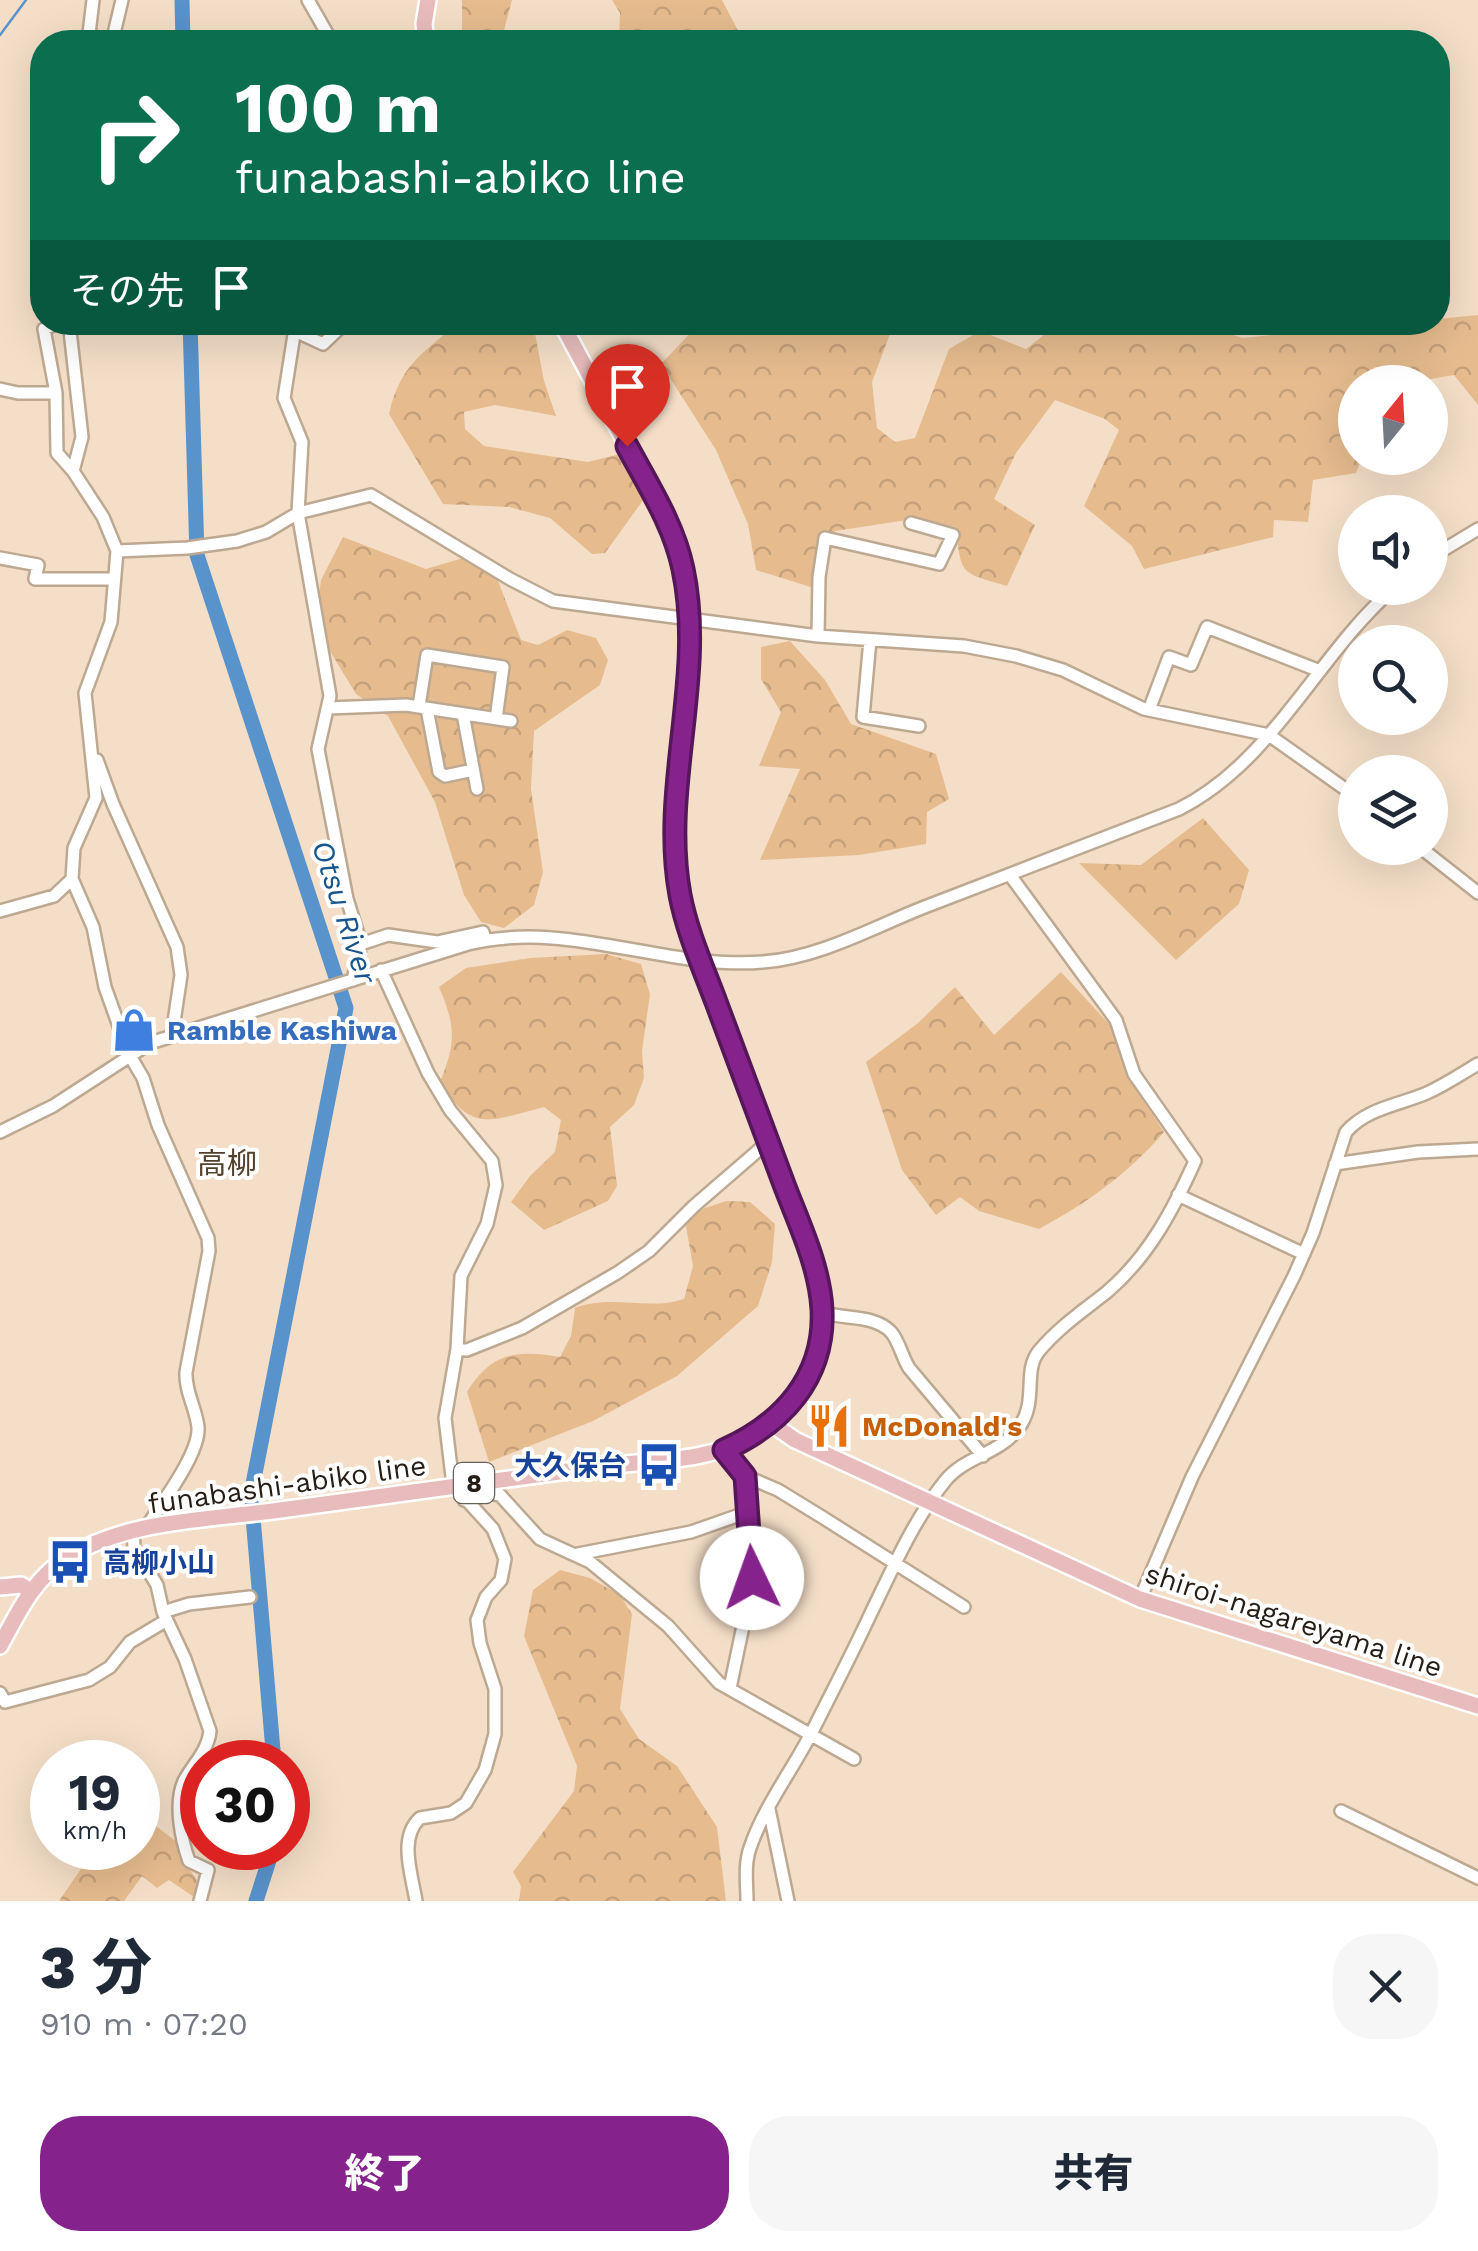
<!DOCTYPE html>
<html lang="ja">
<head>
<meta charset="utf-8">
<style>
  :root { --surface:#fff; --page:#f6f6f7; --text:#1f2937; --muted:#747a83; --accent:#85228b }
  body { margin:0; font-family:"Work Sans","Noto Sans JP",sans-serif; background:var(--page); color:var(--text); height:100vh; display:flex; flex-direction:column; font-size:38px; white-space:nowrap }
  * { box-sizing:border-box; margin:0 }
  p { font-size:32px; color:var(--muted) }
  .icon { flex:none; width:55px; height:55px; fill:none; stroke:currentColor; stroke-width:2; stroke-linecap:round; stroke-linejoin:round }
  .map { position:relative; height:1901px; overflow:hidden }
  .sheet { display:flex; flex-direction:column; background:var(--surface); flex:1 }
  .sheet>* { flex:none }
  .hud { position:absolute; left:30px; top:30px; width:1420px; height:305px; border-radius:40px; box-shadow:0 10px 40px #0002; background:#0b6e4f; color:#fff; overflow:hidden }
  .needle { width:65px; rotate:18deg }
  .buttons { position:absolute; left:1338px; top:365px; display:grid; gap:20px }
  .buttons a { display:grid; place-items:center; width:110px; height:110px; border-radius:50%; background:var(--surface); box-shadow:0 10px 40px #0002; font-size:50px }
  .speed { position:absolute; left:30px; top:1740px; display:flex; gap:20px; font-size:50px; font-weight:700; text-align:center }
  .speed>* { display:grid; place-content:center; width:130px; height:130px; border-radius:50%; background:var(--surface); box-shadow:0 10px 40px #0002; line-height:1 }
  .speed small { font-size:25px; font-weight:400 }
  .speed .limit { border:15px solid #d22; background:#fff; color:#111 }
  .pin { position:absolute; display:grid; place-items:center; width:85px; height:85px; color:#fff; margin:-102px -42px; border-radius:50% 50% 50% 0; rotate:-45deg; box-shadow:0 0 10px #0007 }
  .pin .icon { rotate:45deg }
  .me { position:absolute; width:110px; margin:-55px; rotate:357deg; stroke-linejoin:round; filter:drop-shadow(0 0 8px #0008) }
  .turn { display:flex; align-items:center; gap:35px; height:210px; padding:0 40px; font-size:45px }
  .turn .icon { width:130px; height:130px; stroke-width:2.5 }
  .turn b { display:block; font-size:70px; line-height:85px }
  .then { display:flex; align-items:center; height:95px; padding:0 40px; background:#0003; gap:20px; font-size:38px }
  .round { display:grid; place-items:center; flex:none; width:105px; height:105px; border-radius:40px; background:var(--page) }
  .head { display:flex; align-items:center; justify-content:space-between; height:170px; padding:0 40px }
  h1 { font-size:60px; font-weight:800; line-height:75px }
  .button { display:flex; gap:20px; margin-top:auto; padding:20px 40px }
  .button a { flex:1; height:115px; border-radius:40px; background:var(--accent); color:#fff; font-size:40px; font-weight:800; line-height:115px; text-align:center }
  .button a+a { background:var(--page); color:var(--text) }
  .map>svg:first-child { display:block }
</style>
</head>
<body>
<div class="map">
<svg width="1478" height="1901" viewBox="0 0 1478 1901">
  <defs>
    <pattern id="forest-crowns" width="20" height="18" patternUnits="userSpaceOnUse" patternTransform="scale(2.5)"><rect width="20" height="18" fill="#e6bc8f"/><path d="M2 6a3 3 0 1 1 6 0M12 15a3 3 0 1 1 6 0" fill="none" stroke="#c5a17b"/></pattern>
  </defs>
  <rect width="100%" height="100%" fill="#f4dec7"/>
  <path fill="url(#forest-crowns)" d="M 462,0 L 512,0 L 501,42 L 462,32 Z
    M 612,0 L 722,0 L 744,42 L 619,42 L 620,13 Z
    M 1478,315 L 1478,405 L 1454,375 L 1413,382 L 1355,382 L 1355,458 L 1362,458 L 1356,473 L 1313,480 L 1308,522 L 1274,520 L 1273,537 L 1144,569 L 1132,546 L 1084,506 L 1119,430 L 1105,419 L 1055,400 L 1016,453 L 994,499 L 1035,525 L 1007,586 C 960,572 961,576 956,527 L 907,520 L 835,531 L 817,589 L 756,570 L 748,524 L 716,450 L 661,364 L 700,323 L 894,323 L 872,382 L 877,428 L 895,442 L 915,438 L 949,349 L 980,331 L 1026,349 L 1059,323 L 1196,323 L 1243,338 L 1387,323 L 1438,322 L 1438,319 Z
    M 458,323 L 533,323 L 544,381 L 556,416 L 495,405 L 464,412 L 465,429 L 484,446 L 588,462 L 624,453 L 644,499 L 605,553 L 592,554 L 550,518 L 509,507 L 443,504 L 389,414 C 400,365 422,354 458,323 Z
    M 343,537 L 426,569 L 466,557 L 496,576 L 521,640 L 538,645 L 567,630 L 596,638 L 608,660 L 600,685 L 534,731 L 531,789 L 543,872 L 534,905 L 504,928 L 481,922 L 464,895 L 435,802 L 388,716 L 356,694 L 322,638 L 317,610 L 321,580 Z
    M 790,641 L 825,680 L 851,724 L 936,754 L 949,799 L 927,812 L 926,844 L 859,855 L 760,860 L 800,769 L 759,766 L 781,712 L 761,679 L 761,647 Z
    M 1203,818 L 1249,870 L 1239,904 L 1176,960 L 1079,863 L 1141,865 Z
    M 606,954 L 641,964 L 650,994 L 642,1051 L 644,1078 L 634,1105 L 610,1127 L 617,1186 L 608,1201 L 544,1230 L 511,1202 L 530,1176 L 555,1152 L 561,1120 L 544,1107 C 492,1120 472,1135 440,1082 C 456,1042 456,1027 439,987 L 466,968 L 530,958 Z
    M 1061,972 L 1112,1027 L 1130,1081 L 1164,1132 C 1128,1174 1087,1203 1039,1229 L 979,1211 L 960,1197 L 936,1215 L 902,1170 L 866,1062 L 918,1023 L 955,987 L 994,1035 Z
    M 726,1201 L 750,1202 L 775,1224 L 772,1262 L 758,1306 L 677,1376 L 593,1421 L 489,1462 L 467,1392 C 492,1352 516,1350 560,1357 L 571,1336 L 575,1308 C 611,1294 648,1311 684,1299 L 693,1266 L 684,1215 Z
    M 560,1570 L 590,1578 L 620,1595 L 632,1614 L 620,1709 L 639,1739 L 677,1766 L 717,1827 L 726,1901 L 519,1901 L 521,1886 L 513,1872 L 574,1791 L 577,1766 L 524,1636 L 533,1590 Z
    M 143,1816 L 182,1846 L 185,1863 L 201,1886 L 194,1897 L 169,1880 L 157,1888 L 142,1876 L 124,1901 L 59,1901 L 89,1857 L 101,1848 L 138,1848 L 138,1820 Z"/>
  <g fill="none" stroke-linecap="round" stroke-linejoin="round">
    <path stroke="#5993cc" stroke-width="2.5" d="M 0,35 L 26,0"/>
    <path stroke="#5993cc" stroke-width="15" d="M 182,0 L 183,42
      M 190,322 L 197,555 L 346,1008 L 251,1494 L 274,1762
      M 288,1789 L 290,1792 L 288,1802
      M 256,1901 L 273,1848"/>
    <g stroke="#bda892" stroke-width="16">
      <path id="minor" d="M 308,0 L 332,42
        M 88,42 L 93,0
        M 112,42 L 122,0
        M 60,322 L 44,329 L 56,393 L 57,453 L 73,471
        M 69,322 L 82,437 L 73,471 L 103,517 L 117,551
        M 296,322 L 284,398 L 302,442 L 298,513 L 330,696 L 318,749 L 347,899 L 361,944 L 353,980
        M 295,331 L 323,344 L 346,322
        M 0,389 L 18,393 L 56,393
        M 0,558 L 38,565 L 35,579 L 114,579
        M 1430,558 L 1478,529
        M 818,636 L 819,577 L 825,538 L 939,564 L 953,535 L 911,523
        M 870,640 L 863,717 L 919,726
        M 419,706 L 427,655 L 503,667 L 496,719
        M 328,708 L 406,705 L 511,721
        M 427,709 L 439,772 L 445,776 L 473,770
        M 1149,710 L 1169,657 L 1191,665 L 1207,627 L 1320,671
        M 463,714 L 477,789
        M 97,760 L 113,804 L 177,947 L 181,975 L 172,1035
        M 1421,848 L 1478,893
        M 0,911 L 54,896 L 72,879
        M 361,944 L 388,935 L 437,942 L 483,932 L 485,940
        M 381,970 L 428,1073 L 450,1110 L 492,1161 L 496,1185 L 487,1224 L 461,1276 L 457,1349 L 445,1418 L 453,1485 L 493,1529 L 505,1559 L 501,1580 L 486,1597 L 477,1620 L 480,1643 L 495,1689 L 495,1734 L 485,1770 L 466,1803 L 451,1813 L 420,1818 C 398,1838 412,1875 416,1901
        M 0,1132 L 53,1106 L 150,1043 L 468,944 C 569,919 663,970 763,962 C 818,958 872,928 922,908 C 1008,875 1093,842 1179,809 C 1274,761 1316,656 1394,588
        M 1335,1164 L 1418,1152 L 1478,1149
        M 1178,1195 L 1304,1254
        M 822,1312 C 844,1320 874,1314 891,1332 C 899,1341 902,1357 909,1368 L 983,1456
        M 457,1349 L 467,1350 L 522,1328 L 617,1273 L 649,1251 L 694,1206 L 768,1142
        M 724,1450 L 745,1476 L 778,1490 L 822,1517 L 964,1607
        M 464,1500 L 483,1492 L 500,1495 L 540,1539 L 590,1562 L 668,1626 L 719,1683 L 854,1759
        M 146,1528 C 160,1505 200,1454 198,1427 C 196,1408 185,1392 186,1372 L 209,1251 L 208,1238 L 158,1125 L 143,1078 L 129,1054 L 105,987 L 93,927 L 72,879 L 74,848 L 96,798 L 85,693 L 111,622 L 117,551 L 187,548 L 237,541 L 266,532 L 298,513 L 371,495 L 510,579 L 553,601 L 818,636 L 964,646 L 1016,656 L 1063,670 L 1144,709 L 1269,735 L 1355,796
        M 133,1531 L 134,1547 L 157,1585 L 163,1612 L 185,1659 L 210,1731 C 208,1751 193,1764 184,1781 C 174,1803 181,1839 189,1861 L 208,1870 L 200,1901
        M 578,1554 L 691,1532 L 748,1512
        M 1140,1599 L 1192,1477 L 1294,1276 L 1313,1233 L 1346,1132 C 1367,1108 1399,1105 1427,1093 C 1445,1085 1461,1074 1478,1064
        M 163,1612 L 189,1604 L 250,1597
        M 730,1688 L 753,1578 L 745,1476
        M 0,1693 L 5,1702 L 89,1680 L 110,1667 L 130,1642 L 167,1620
        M 769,1809 L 788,1901
        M 1341,1811 L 1478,1878
        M 747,1901 C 747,1884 744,1865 750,1848 C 764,1806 794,1768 814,1728 C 833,1690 853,1652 871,1613 C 893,1568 913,1521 945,1481 C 964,1457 999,1454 1018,1429 C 1039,1401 1022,1372 1039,1351 C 1059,1327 1083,1311 1107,1292 C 1149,1256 1173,1210 1195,1161 L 1134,1074 L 1116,1020 L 1010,875"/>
    </g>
    <g stroke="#fff" stroke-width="20">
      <path id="major" d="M 426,42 L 424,24 L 428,0
        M 772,1424 L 795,1440 L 1140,1599 L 1478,1706
        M 0,1587 L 21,1585 L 29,1590
        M 0,1646 C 19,1611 33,1579 68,1557 C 128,1520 206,1520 273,1511 C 384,1496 494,1480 604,1466 C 653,1460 707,1462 752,1437 C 814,1403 830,1330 813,1266 L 699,959 L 680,896 L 675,838 L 689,619 L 683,567 L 654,496 L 561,322"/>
    </g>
    <use href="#minor" stroke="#fff" stroke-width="11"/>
    <use href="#major" stroke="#e8bcbc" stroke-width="15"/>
  </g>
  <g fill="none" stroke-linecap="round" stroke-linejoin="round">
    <g stroke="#56165a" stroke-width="25">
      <path id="route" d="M 627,446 C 648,485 674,525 683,569 C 706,677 660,787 680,895 C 687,932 703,967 716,1002 C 739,1064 762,1126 785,1187 C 800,1226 820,1268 822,1310 C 825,1378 782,1424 724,1450 L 745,1476 L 752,1578"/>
    </g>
    <use href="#route" stroke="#85228b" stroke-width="18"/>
  </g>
  <defs>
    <g id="shop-bare" transform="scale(3.45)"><path d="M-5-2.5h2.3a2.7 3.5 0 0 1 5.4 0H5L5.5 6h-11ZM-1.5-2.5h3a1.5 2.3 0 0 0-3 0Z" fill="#3f7fe0" stroke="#fff" stroke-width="2.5" paint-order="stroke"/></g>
    <g id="restaurant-bare" transform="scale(3.45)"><path d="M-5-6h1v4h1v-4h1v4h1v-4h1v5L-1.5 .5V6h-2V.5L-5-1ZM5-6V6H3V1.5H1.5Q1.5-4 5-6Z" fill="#e8710a" stroke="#fff" stroke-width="2.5" paint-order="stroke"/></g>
    <g id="bus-bare" transform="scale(3.45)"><path d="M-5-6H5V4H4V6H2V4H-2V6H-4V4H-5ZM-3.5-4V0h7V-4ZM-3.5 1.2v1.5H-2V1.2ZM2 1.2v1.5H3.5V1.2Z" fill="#1a4fb4" stroke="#fff" stroke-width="2.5" paint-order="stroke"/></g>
  </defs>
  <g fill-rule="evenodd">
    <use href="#shop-bare" x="134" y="1030"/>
    <use href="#restaurant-bare" x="829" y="1426"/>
    <use href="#bus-bare" x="659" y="1465"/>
    <use href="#bus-bare" x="70" y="1562"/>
  </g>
  <g text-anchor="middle" stroke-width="8" stroke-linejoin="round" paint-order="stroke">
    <rect fill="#fff" stroke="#67625c" stroke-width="2.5" x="454" y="1463" width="40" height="40" rx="8"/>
    <g font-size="25" font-weight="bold" fill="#261e16">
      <text x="474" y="1492">8</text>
    </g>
    <g font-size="28" font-weight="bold" fill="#366cbe" stroke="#fff" text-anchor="start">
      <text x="167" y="1040">Ramble Kashiwa</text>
    </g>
    <g font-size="28" font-weight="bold" fill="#c56008" stroke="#fff" text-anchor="start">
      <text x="862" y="1436">McDonald's</text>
    </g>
    <g font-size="28" font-weight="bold" fill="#164399" stroke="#fff" text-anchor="end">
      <text x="626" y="1475">大久保台</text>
      <text x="103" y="1572" text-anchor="start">高柳小山</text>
    </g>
    <g font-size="28" fill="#261e16" stroke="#fff">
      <text transform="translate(287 1484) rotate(-8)" y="10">funabashi-abiko line</text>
      <text transform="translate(1294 1620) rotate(18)" y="10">shiroi-nagareyama line</text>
    </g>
    <g font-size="30" font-style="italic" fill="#17558c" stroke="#fff">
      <text transform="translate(344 912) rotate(72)" y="10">Otsu River</text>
    </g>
    <g font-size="30" fill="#53412d" stroke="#fff">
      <text x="227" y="1174">高柳</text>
    </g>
  </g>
</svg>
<div class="buttons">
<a><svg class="needle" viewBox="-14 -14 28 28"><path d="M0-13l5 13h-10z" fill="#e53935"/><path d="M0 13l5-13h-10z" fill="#747a83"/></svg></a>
<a><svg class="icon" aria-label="sound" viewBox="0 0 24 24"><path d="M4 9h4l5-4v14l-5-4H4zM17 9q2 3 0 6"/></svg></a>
<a><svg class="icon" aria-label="search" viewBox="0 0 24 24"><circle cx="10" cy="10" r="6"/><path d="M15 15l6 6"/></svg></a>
<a><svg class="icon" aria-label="layers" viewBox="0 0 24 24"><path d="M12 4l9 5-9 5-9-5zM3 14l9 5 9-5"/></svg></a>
</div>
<div class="speed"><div>19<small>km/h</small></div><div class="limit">30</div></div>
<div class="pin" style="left:627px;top:446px;background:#d93025"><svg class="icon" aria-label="arrive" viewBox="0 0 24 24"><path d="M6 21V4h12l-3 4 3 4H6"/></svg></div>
<svg class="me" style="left:752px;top:1578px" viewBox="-20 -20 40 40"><circle r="19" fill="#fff"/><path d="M0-13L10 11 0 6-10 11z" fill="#85228b"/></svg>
<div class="hud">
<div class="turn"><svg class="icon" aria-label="right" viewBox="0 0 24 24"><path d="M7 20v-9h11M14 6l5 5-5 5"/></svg><div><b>100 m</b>funabashi-abiko line</div></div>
<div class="then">その先<svg class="icon" aria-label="arrive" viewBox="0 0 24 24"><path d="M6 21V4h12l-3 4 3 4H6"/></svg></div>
</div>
</div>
<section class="sheet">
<div class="head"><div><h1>3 分</h1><p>910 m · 07:20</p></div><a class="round"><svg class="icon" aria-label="close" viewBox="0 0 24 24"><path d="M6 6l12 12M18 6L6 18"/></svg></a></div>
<div class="button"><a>終了</a><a>共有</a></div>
</section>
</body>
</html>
